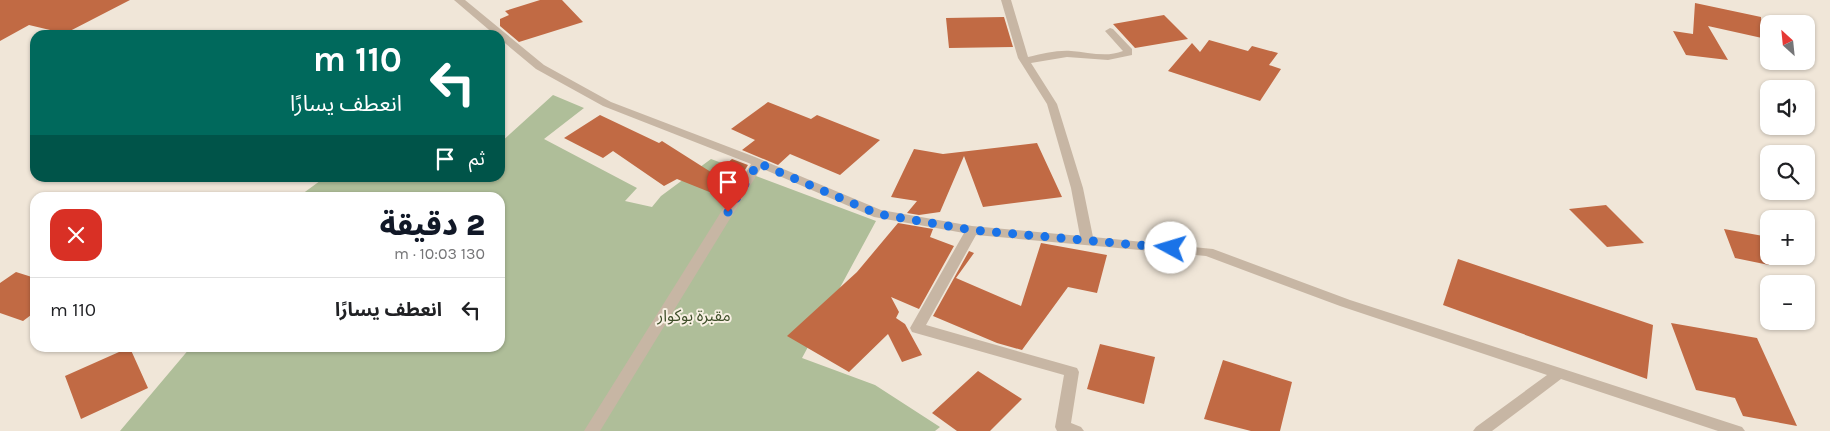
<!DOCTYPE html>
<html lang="ar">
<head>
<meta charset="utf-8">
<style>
  :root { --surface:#fff; --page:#f6f6f6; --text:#202124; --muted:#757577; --line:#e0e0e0; --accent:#111827 }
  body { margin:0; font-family:Karla,"Noto Sans Arabic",sans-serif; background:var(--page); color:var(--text); direction:rtl; height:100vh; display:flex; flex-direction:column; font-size:19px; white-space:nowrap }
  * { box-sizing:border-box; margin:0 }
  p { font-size:16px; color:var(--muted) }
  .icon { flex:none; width:28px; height:28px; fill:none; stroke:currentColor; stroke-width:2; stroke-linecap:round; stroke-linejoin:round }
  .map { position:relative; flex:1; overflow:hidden; direction:ltr }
  .details { position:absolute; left:30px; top:192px; width:475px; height:160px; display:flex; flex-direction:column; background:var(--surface); border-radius:15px; box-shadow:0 1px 4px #0004; direction:rtl }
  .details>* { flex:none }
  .banner { position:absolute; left:30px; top:30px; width:475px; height:152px; border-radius:15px; box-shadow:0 1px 4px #0004; direction:rtl; background:#00695c; color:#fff; overflow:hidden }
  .needle { width:32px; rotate:333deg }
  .controls { position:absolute; left:1760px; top:15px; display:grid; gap:10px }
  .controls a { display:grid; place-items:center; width:55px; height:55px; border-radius:10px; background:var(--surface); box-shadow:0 1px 4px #0004; font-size:25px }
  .pin { position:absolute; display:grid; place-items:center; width:42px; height:42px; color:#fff; margin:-51px -21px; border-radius:50% 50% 50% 0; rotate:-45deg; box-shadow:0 0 5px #0007 }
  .pin .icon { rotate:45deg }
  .me { position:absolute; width:55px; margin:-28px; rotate:276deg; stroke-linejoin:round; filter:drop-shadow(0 0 4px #0008) }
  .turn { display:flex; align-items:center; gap:18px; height:105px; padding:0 20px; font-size:22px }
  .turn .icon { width:65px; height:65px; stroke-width:2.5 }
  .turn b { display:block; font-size:35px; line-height:42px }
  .then { display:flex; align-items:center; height:48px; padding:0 20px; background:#0003; gap:10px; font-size:19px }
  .round { display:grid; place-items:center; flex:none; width:52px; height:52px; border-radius:15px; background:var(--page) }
  .headline { display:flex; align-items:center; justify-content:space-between; height:85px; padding:0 20px }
  h1 { font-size:30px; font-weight:800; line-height:38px; color:var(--accent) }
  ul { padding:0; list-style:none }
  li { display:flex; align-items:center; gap:15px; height:65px; padding:0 20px; border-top:1px solid var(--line) }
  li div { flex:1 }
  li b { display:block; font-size:19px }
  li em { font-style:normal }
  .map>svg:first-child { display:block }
</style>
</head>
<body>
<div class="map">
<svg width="1830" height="431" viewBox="0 0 1830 431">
  <rect width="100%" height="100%" fill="#f0e6d8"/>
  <path fill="#afbe99" d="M 553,95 L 584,108 L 544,139 L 637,188 L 625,201 L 652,207 L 661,196 L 711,159 L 876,221 L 802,358 L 875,385 L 940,427 L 935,431 L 120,431 L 190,348 L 500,348 L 500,198 L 298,197 L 324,178 L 500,178 L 500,143 Z"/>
  <path fill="#c16a44" d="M 0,0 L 130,0 L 66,33 L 53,33 L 50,30 L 29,25 L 0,41 Z
    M 540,0 L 562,0 L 583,22 L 519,42 L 500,26 L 500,19 L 509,15 L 505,11 Z
    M 1695,3 L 1761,17 L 1762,38 L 1708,26 L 1728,60 L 1686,55 L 1673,31 L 1693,34 Z
    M 1164,15 L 1188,39 L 1135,48 L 1113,24 Z
    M 1004,17 L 1013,47 L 949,48 L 946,18 Z
    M 1209,40 L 1248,51 L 1252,46 L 1278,53 L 1269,65 L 1281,69 L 1260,101 L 1168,71 L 1192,43 L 1200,52 Z
    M 768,102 L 811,119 L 817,115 L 880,140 L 840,175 L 790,154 L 778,165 L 742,150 L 755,140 L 731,129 Z
    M 600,115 L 659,143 L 662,141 L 714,174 L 732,159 L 748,165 L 727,199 L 677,179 L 664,186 L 613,151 L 603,158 L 564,138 Z
    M 1037,143 L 1062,197 L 983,207 L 964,156 L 940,212 L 919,215 L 907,213 L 917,201 L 891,197 L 914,149 L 943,154 Z
    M 1606,205 L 1644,243 L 1607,247 L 1569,209 Z
    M 898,223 L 933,229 L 930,237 L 954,246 L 919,309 L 891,297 L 899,312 L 896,318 L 905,324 L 922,355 L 902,362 L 888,334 L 849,372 L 787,336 L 857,272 Z
    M 1724,229 L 1769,237 L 1769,265 L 1735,258 Z
    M 1041,243 L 1107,255 L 1097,293 L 1068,287 L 1022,350 L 997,343 L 933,316 L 969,251 L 974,253 L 956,278 L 1021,306 Z
    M 1458,259 L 1653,325 L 1647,379 L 1443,305 Z
    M 16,272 L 35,278 L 35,312 L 23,321 L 0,313 L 0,283 Z
    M 1671,323 L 1757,338 L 1797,426 L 1743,416 L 1735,398 L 1696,390 Z
    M 1100,344 L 1155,357 L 1144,404 L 1087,389 Z
    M 128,348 L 130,348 L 148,388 L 81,419 L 65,376 Z
    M 1223,360 L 1292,382 L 1280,431 L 1251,431 L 1204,419 Z
    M 978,371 L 1022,399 L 990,431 L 957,431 L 932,413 Z"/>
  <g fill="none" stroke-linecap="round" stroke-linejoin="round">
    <path fill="#c7b6a4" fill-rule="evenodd" d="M 454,0 L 465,0 L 544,65 L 611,102 L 755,157 L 881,210 L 972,226 L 1080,236 L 1071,188 L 1047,104 L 1018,58 L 1001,0 L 1011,0 L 1028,57 C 1042,54 1057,50 1071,51 C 1088,52 1106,58 1123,51 L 1122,50 L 1105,31 L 1110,28 L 1113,29 L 1132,49 L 1132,55 L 1108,60 L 1067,57 L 1031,63 L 1057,104 L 1083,188 L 1093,237 L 1213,249 L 1350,300 L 1742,427 L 1745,431 L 1718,431 L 1561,379 L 1492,431 L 1473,431 L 1476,427 L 1547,375 L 1340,306 L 1206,256 L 976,235 L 926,325 L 1077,368 L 1079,372 L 1071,423 L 1081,427 L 1084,431 L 1057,431 L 1055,427 L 1064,375 L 912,332 L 910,328 L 964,233 L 874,217 L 761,168 L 600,431 L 584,431 L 751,164 L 603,106 L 536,69 L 500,39 L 500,35 L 495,35 Z"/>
  </g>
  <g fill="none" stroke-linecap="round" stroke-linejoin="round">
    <path stroke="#1a73e8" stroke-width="9" stroke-dasharray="0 16.2" d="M 728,212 L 758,163 L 878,214 L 972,230 L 1171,248"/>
  </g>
  <g text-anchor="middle" stroke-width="4" stroke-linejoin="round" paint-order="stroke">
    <g font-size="16" fill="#40502b" stroke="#f8f0e3">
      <text x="694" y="321">مقبرة بوكوار</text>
    </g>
  </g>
</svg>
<div class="controls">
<a><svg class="needle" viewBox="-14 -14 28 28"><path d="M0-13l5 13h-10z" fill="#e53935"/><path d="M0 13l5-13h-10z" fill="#757577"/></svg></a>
<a><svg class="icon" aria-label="sound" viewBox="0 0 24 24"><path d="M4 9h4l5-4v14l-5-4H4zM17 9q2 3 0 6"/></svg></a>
<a><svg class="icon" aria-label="search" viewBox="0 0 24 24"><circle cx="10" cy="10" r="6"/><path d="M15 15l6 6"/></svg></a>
<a>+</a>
<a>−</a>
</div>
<div class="pin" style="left:728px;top:212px;background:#d93025"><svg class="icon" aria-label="arrive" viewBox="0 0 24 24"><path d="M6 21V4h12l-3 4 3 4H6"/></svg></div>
<svg class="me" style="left:1171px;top:248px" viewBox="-20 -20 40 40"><circle r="19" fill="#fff"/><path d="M0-13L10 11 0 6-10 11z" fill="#1a73e8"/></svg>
<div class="banner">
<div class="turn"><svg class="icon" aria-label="left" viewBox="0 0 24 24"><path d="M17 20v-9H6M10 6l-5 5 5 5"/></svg><div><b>110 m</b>انعطف يسارًا</div></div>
<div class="then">ثم<svg class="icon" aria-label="arrive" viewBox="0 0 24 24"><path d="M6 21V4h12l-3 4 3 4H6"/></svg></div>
</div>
<section class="details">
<div class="headline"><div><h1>2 دقيقة</h1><p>130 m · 10:03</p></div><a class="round" style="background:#d93025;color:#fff"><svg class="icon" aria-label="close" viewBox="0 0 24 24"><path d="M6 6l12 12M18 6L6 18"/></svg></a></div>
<ul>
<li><svg class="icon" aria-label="left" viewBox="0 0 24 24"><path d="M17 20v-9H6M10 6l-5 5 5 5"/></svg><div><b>انعطف يسارًا</b></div><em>110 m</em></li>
</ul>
</section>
</div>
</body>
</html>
